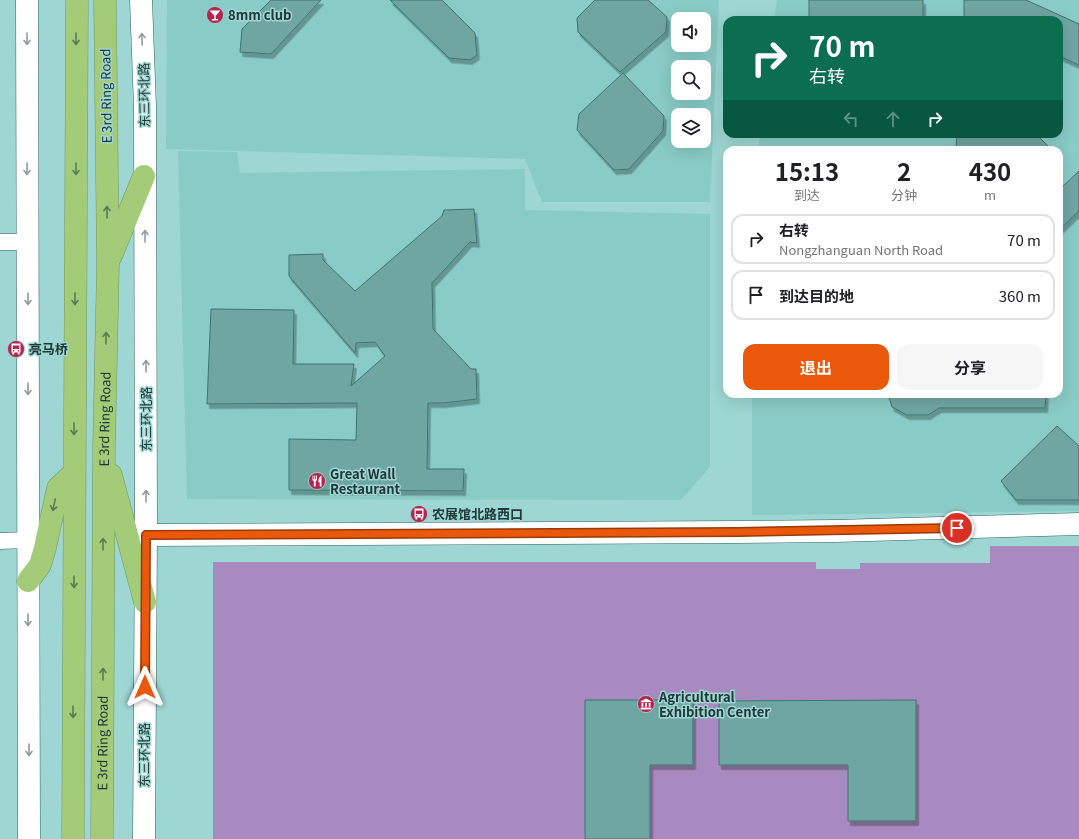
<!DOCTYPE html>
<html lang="zh">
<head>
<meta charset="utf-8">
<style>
  :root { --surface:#fff; --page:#f6f6f6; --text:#202124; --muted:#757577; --line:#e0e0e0; --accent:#ea580c }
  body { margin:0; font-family:Georgia,"Noto Sans SC",serif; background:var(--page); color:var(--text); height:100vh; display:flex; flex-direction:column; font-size:15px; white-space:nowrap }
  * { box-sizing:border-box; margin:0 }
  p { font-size:13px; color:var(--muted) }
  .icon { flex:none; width:22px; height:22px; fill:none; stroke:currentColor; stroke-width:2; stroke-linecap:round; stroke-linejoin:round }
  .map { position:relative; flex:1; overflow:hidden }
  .details { position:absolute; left:723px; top:146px; width:340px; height:252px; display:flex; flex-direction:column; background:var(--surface); border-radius:12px; box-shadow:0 4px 16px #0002 }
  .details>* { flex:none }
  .top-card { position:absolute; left:723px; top:16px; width:340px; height:122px; border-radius:12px; box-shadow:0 4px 16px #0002; background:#0b6e4f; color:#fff; overflow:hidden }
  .tools { position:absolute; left:671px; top:12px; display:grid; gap:8px }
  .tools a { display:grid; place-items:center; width:40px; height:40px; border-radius:8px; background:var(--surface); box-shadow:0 4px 16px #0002; font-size:20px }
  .pin { position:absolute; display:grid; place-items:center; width:34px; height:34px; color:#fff; margin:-17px; border:2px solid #fff; border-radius:50%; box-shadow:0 1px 4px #0007 }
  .me { position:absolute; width:44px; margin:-22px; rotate:0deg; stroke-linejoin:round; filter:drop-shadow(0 0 3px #0008) }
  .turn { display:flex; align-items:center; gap:14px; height:84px; padding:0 20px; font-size:18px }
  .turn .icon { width:52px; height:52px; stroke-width:2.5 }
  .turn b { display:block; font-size:28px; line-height:34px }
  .lanes { display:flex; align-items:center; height:38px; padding:0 20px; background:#0003; justify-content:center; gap:20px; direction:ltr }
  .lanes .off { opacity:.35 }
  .eta { display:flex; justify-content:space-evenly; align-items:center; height:68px; text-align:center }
  .eta b { font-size:24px; font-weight:700; line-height:28px }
  .primary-button { display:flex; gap:8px; margin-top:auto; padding:8px 20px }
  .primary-button a { flex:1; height:46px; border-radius:12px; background:var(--accent); color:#fff; font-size:16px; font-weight:700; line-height:46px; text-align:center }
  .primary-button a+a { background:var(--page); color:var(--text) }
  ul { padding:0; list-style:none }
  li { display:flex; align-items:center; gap:12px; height:50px; margin:0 8px 6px; padding:0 12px; border:2px solid var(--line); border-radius:12px }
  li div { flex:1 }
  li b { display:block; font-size:15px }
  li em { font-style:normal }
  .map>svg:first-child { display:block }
</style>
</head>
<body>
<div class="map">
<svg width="1079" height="839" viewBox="0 0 1079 839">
  <defs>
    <filter id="shadow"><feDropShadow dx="2.5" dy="4.5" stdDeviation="0" flood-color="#0004"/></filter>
  </defs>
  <rect width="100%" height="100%" fill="#9dd6d2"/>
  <path fill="#89cbc6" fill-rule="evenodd" d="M 167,0 L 719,0 L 710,202 L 542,202 L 525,159 L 166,149 ZM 678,19 L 704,19 L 704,45 L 678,45 ZM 678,67 L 704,67 L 704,93 L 678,93 ZM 678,115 L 704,115 L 704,141 L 678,141 Z
    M 777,0 L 1079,0 L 1079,511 L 752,515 L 752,394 L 1059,394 L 1059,150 L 758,150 L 760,134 L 1059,134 L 1059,20 L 774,20 Z
    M 178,151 L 237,152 L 240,173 L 525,169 L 525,210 L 710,214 L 710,467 L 681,500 L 187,499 Z"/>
  <path fill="#a88ac0" d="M 990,546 L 1079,546 L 1079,839 L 213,839 L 213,562 L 816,562 L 816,569 L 860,569 L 860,563 L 990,563 Z"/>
  <path fill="#6fa6a2" stroke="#3d7470" filter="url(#shadow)" d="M 271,0 L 321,0 L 271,54 L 240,52 L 242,29 Z
    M 390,0 L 442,0 L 475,33 L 477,55 L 470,60 L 449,58 Z
    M 595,0 L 648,0 L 667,17 L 666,32 L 620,72 L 578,32 L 577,18 Z
    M 809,0 L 923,0 L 923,20 L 809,20 Z
    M 964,0 L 1026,0 L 1079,24 L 1079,65 L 1059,56 L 1059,20 L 964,20 Z
    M 623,73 L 664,116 L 663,131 L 629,169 L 614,170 L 577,130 L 579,114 Z
    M 957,134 L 1036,134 L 1052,150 L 956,150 Z
    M 1079,171 L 1079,211 L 1059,230 L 1059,190 Z
    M 474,209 L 477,243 L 470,242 L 432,283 L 433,329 L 471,369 L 476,369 L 477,399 L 444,403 L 428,403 L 427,469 L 464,469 L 463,491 L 289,490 L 289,439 L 356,440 L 357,403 L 207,404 L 211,309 L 294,310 L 293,364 L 354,364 L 351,386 L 385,356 L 375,342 L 356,343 L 355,353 L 289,276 L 289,255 L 323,254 L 323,260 L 355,291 L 442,216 L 444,210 Z
    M 888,394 L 1046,394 L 1045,408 L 939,408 L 928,415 L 907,415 L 892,407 Z
    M 1057,426 L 1079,446 L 1079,500 L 1016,500 L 1001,481 Z
    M 585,700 L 693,700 L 693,765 L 650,765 L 650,839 L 585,839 Z
    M 916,700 L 916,821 L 848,821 L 848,765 L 719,765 L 719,701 Z"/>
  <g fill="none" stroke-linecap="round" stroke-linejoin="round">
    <g stroke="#2c6360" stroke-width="17">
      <path id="street" d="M 0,242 L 27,242
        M 0,541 L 28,540"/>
    </g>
    <g stroke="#2c6360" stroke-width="23">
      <path id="secondary" d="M 27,0 L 29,839
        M 141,0 L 145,107 L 146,535 L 144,839
        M 146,535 L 737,532 L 836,531 L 1079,524"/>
    </g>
    <g stroke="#759861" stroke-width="23">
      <g id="highway">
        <path d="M 111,256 L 144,176"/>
        <path d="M 111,475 L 145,602"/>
        <path d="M 28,581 L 40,565 L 45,548 L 58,488 L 74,473"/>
        <path d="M 73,839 L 77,0"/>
        <path id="s1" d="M 102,839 L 104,447 L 108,265 L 105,0"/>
      </g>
    </g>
    <use href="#street" stroke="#fff" stroke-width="16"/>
    <use href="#secondary" stroke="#fff" stroke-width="22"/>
    <use href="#highway" stroke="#a3cb78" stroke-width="22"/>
  </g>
  <defs><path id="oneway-shaft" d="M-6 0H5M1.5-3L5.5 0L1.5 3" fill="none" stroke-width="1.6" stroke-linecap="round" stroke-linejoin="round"/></defs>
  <g stroke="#909c9a">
    <use href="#oneway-shaft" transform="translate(27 39) rotate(90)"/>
    <use href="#oneway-shaft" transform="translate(142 39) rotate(-92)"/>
    <use href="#oneway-shaft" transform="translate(27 169) rotate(90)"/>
    <use href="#oneway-shaft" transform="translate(145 236) rotate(-90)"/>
    <use href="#oneway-shaft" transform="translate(28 299) rotate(90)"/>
    <use href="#oneway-shaft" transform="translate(146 366) rotate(-90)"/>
    <use href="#oneway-shaft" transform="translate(28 389) rotate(90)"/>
    <use href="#oneway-shaft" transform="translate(146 496) rotate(-90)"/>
    <use href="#oneway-shaft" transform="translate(28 620) rotate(90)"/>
    <use href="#oneway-shaft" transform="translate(29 750) rotate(90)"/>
  </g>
  <g stroke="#5b7a54">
    <use href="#oneway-shaft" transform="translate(76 39) rotate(90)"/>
    <use href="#oneway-shaft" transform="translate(76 169) rotate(90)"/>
    <use href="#oneway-shaft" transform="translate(107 212) rotate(-91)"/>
    <use href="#oneway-shaft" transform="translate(75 299) rotate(90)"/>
    <use href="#oneway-shaft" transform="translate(106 338) rotate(-89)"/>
    <use href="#oneway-shaft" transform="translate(74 429) rotate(90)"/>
    <use href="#oneway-shaft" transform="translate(54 505) rotate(102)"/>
    <use href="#oneway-shaft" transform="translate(103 544) rotate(-90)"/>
    <use href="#oneway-shaft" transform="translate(74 582) rotate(90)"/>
    <use href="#oneway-shaft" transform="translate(103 674) rotate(-90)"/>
    <use href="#oneway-shaft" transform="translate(73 712) rotate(90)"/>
  </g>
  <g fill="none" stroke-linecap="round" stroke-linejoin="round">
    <g stroke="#983908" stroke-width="10">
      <path id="route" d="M 145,687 L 146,535 L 737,532 L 957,528"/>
    </g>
    <use href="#route" stroke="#ea580c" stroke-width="7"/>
  </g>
  <defs>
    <g id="bar-disc" transform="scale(0.9)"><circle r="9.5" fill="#b4244f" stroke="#9dd6d2"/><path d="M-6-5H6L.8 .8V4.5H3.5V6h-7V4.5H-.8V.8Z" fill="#fff"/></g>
    <g id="bus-disc" transform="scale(0.9)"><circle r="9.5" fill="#b4244f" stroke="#9dd6d2"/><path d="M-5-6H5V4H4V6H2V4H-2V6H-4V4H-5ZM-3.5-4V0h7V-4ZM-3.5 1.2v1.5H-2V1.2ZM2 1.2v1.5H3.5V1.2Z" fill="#fff"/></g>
    <g id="restaurant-disc" transform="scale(0.9)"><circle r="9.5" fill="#b4244f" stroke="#9dd6d2"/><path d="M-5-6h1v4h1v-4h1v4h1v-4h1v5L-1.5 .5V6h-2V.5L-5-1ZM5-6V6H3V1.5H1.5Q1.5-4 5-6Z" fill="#fff"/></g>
    <g id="museum-disc" transform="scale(0.9)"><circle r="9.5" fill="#b4244f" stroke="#9dd6d2"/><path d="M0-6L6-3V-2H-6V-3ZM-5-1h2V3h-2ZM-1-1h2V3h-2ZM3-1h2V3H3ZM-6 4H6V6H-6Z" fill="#fff"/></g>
  </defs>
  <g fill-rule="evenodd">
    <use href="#bar-disc" x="215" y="15"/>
    <use href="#bus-disc" x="16" y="349"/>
    <use href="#restaurant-disc" x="317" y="481"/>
    <use href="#bus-disc" x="419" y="514"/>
    <use href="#museum-disc" x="646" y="704"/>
  </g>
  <g text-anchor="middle" stroke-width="3" stroke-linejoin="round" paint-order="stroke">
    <g font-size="13" font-weight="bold" fill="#203836" stroke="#9dd6d2" text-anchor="start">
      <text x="228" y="20">8mm club</text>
      <text x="29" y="354">亮马桥</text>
      <text x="330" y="479">Great Wall<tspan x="330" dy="15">Restaurant</tspan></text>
      <text x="432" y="519">农展馆北路西口</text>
      <text x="659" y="702">Agricultural<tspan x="659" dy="15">Exhibition Center</tspan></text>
    </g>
    <g font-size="13" fill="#203836" stroke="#9dd6d2">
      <text transform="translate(144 95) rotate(-91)" y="5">东三环北路</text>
      <text transform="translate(106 96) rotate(-91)" y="5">E 3rd Ring Road</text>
      <text dy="5" stroke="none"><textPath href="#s1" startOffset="420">E 3rd Ring Road</textPath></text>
      <text transform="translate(146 419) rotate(-90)" y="5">东三环北路</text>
      <text dy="5" stroke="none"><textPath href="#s1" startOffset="96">E 3rd Ring Road</textPath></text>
      <text transform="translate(144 755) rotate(-90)" y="5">东三环北路</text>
    </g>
  </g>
</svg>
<div class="tools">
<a><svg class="icon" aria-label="sound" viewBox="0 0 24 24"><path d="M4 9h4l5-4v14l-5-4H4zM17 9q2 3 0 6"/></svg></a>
<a><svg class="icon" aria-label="search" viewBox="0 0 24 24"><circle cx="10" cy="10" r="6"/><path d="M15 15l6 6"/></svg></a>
<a><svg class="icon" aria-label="layers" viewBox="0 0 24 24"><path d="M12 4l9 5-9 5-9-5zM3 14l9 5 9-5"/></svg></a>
</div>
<div class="pin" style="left:957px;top:528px;background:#d93025"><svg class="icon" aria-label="arrive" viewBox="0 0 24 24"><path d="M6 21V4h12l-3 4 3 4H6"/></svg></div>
<svg class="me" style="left:145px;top:687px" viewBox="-20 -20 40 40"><path d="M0-17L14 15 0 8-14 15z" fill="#ea580c" stroke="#fff" stroke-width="4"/></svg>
<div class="top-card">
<div class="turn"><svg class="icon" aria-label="right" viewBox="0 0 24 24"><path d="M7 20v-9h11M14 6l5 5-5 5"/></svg><div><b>70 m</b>右转</div></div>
<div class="lanes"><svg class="icon off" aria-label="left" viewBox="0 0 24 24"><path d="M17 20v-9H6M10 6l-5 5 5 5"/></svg><svg class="icon off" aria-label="ahead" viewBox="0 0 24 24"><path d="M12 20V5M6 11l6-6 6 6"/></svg><svg class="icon" aria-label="right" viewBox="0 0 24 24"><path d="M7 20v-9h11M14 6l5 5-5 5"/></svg></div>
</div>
<section class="details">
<div class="eta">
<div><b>15:13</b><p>到达</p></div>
<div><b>2</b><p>分钟</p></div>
<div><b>430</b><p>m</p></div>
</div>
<ul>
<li><svg class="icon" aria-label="right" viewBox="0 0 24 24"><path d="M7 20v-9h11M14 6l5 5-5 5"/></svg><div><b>右转</b><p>Nongzhanguan North Road</p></div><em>70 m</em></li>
<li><svg class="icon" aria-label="arrive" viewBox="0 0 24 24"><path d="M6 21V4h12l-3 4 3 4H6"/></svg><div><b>到达目的地</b></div><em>360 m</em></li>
</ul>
<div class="primary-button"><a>退出</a><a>分享</a></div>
</section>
</div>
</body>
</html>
